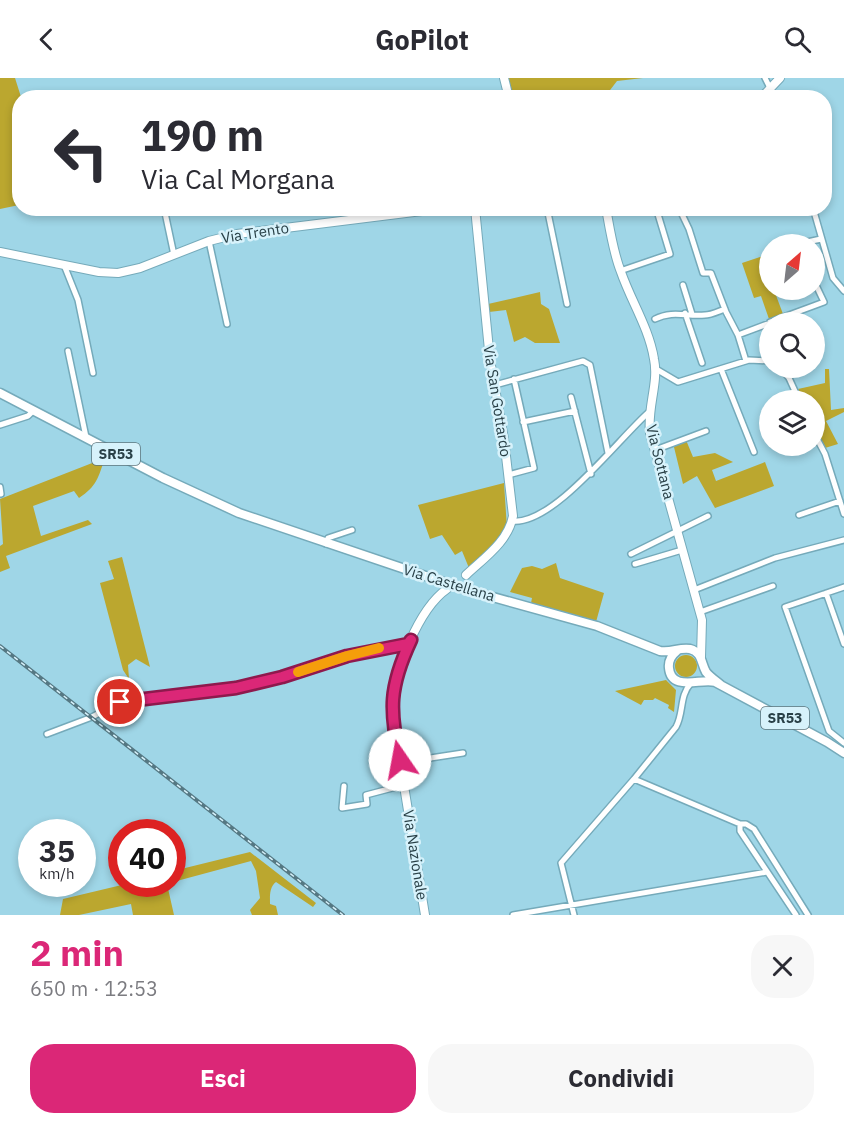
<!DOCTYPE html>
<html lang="it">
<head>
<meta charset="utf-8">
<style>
  :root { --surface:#fff; --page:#f7f7f7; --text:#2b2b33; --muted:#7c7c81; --accent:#db2777 }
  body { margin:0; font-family:"IBM Plex Sans",sans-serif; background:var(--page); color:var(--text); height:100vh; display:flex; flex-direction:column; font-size:22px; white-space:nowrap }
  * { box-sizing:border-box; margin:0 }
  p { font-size:20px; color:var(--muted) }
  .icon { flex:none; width:33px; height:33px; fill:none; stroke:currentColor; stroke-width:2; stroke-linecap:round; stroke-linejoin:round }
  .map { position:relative; height:837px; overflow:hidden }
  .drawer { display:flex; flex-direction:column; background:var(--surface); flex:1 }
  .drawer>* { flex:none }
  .banner { position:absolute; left:12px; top:12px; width:820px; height:126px; border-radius:24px; box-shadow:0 3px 9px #0003; background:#fff; color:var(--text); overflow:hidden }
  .needle { width:39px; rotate:28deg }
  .tools { position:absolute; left:759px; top:156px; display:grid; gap:12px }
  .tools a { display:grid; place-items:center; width:66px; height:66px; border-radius:50%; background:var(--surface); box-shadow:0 3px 9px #0003; font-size:30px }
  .speed { position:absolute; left:18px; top:741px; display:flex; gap:12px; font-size:30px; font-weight:700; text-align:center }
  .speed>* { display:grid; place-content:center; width:78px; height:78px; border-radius:50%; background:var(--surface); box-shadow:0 3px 9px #0003; line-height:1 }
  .speed small { font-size:15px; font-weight:400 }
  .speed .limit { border:9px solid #d22; background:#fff; color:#111 }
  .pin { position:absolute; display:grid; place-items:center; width:51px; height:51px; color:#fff; margin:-26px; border:3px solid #fff; border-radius:50%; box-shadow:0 2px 6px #0007 }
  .me { position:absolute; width:66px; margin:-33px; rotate:348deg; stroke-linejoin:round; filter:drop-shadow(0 0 4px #0008) }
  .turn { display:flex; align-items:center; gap:21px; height:126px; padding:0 30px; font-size:27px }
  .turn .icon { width:78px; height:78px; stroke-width:2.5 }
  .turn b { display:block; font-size:42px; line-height:51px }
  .round { display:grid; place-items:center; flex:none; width:63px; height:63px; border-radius:24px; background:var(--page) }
  .overview { display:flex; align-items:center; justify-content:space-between; height:102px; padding:0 30px }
  h1 { font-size:36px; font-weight:700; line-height:45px; color:var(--accent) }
  .action { display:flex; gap:12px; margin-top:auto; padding:12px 30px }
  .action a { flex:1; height:69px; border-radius:24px; background:var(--accent); color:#fff; font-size:24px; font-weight:700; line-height:69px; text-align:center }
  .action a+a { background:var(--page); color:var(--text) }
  header { display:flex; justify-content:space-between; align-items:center; height:78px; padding:0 30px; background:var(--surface); font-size:27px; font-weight:700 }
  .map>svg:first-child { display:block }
</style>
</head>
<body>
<header><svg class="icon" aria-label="back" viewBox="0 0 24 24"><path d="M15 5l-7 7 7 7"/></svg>GoPilot<svg class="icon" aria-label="search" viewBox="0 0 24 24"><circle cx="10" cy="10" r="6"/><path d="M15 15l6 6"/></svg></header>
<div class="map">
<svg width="844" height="837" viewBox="0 0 844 837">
  <rect width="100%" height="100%" fill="#9fd6e7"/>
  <path fill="#bba72f" d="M 0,0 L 15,0 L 21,19 L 20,20 L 19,127 L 0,131 Z
    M 505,0 L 643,0 L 617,3 L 604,20 L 510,19 Z
    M 763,178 L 769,197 L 770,212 L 774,212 L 783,236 L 769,241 L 761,218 L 754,220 L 742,185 Z
    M 540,214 L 541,226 L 549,231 L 560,265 L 535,265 L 525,259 L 514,264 L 506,232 L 489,234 L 488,226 Z
    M 825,291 L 829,291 L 831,332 L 844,330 L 844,334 L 826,343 L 838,366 L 825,370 L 815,349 L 814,322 L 803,322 L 798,311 L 825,305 Z
    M 686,362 L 693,379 L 715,375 L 733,384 L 712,392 L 716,403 L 765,384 L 774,408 L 715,430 L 697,398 L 683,406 L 673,365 Z
    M 105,380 C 98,400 97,408 79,420 L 74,413 L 33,428 L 41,458 L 88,442 L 92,446 L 6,478 L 10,490 L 0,494 L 0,468 L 3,466 L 0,421 Z
    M 504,405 L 507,450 L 496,465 L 469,490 L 462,473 L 455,477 L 442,457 L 430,461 L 418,427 Z
    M 122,479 L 150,589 L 136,581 L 128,587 L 129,601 L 123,592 L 100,505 L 114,501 L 108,483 Z
    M 556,485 L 560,500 L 604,515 L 596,544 L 531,525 L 532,520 L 510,514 L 522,490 L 532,488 L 542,491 Z
    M675 588a11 11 0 1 1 22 0a11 11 0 1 1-22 0Z
    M 666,602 L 676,612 L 674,634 L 668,630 L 669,627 L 655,620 L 653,622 L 644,622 L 641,627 L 615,613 Z
    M 250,774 L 316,825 L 313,829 L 276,804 C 269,809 270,819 270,826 L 276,828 L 278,837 L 252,837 L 250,832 L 260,820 L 256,793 L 251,783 L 173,804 L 173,793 Z
    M 126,806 L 167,806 L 174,837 L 133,837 L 131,826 L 79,837 L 60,837 L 63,821 Z"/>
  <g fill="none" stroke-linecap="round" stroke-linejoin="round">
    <g stroke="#75aaba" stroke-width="8">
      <path id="street" d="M 765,0 L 770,10
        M 164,130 L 174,177
        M 547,130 L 567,226
        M 679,130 L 689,151 L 703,195 L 711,195 L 726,234 L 738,257 L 746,283
        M 813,130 L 833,200 L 844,213
        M 209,163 L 227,246
        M 798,166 L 821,161
        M 64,187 L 78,222 L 93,295
        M 620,193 L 670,176 L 657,133
        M 683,207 L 692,236
        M 685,235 L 702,285
        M 655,241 C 673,232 687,239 705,237 C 711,237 719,233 725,231
        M 770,244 L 824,224 L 814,203
        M 738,257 L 770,245
        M 68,273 L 86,359
        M 781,290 L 789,300 L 799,322
        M 656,291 L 678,304 L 749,282 L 770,283
        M 721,291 L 754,374
        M 495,307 L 583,283 L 590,287 L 608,375
        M 571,319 L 591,396
        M 523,344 L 575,333
        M 0,347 L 28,338 L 34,332
        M 814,355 L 825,376 L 844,436
        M 655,372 L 706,353
        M 508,397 L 534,390 L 514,301
        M 0,409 L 1,416
        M 799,437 L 840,423
        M 512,443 C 553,448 619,360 649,334
        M 326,466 L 328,460 L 352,452
        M 631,476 L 708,438
        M 635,486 L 682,472
        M 844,509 L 785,529 L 829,653 L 844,665
        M 694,512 L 775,480 L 844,462
        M 826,515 L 844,566
        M 700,534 L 773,508
        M 47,656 L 92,639 L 120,624 L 236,610 L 282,599 L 347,578 L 408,566 L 410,563
        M 400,682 L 411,683 L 463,675
        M 634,701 L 740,746 L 746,746 L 754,751 L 808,837
        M 344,708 L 342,730 L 367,726 L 366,717 L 404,707
        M 740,746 L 740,753 L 796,837
        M 513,837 L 767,794
        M 574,837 L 561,785 L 634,701 L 676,649 C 684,635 679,618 691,605"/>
    </g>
    <g stroke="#75aaba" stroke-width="10">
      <path id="secondary" d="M 504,0 L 509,20
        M 761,20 L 780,0
        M 606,130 C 610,152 613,174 621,194 C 631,223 649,250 654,281 C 659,305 647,329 650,355 L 702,542 L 701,579
        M 0,174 L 99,194 L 118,195 L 140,190 L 209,163 L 237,156 L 446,130
        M 466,497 C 484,480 508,464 513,438 L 504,361 L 490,282 L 475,130
        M 425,837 L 391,628 C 394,595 418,531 447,511 L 448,506"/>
    </g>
    <g stroke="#75aaba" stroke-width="11">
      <path id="primary" d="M 0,315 L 163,400 L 239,435 L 464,511 L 597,548 L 660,573 C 671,575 680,569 690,571 C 702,574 701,585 706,594 C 710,599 716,603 721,607
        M 677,573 C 672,577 668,582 669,590 C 671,614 701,600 715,604 L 827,664 L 844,675"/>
    </g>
    <use href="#street" stroke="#fff" stroke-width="5"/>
    <use href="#secondary" stroke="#fff" stroke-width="8"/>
    <use href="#primary" stroke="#fff" stroke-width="8"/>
    <g stroke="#557883" stroke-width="4">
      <path id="rail" d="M 0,568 L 343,837"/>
    </g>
    <use href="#rail" stroke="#d7f2fb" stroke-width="1.5" stroke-dasharray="4.5" stroke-linecap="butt"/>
  </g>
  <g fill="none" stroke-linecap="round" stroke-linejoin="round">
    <g stroke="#8e194d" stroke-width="15">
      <path id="route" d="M 120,624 L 236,610 L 282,599 L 347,578 L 408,566 L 411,562 C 389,609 389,632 400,682"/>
    </g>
    <use href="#route" stroke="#db2777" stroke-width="10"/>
    <path stroke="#f59e0b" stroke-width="10" d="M 298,594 L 347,578 L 379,570"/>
  </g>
  <g text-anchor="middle" stroke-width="5" stroke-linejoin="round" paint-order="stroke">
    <g fill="#d7f2fb" stroke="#5d757d" stroke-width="1.5">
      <rect x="92" y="365" width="48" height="22" rx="4.5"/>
      <rect x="761" y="629" width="48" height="22" rx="4.5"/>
    </g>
    <g font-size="14" font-weight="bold" fill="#294047">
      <text x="116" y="381">SR53</text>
      <text x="785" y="645">SR53</text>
    </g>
    <g font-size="15" fill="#294047" stroke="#d7f2fb">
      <text transform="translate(255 155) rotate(-9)" y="5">Via Trento</text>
      <text transform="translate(497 323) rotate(81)" y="5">Via San Gottardo</text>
      <text transform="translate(660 384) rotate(76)" y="5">Via Sottana</text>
      <text transform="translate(449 505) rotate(17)" y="5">Via Castellana</text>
      <text transform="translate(415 777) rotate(81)" y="5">Via Nazionale</text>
    </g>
  </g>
</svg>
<div class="tools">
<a><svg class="needle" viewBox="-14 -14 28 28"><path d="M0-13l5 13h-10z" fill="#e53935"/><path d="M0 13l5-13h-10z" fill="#7c7c81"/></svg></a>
<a><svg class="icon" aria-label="search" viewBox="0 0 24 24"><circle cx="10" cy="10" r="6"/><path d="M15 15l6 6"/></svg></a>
<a><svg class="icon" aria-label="layers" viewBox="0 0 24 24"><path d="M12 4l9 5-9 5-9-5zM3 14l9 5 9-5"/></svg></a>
</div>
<div class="speed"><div>35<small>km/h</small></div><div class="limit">40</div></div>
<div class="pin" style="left:120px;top:624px;background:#d93025"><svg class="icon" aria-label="arrive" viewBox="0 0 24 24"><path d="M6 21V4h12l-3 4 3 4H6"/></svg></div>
<svg class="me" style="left:400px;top:682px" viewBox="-20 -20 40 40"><circle r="19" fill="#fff"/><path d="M0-13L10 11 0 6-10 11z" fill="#db2777"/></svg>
<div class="banner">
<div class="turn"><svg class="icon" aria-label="left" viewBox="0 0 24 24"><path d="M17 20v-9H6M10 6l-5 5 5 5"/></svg><div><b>190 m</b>Via Cal Morgana</div></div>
</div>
</div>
<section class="drawer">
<div class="overview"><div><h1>2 min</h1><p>650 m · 12:53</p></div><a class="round"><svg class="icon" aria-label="close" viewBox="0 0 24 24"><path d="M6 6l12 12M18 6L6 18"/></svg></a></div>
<div class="action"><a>Esci</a><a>Condividi</a></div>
</section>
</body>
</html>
